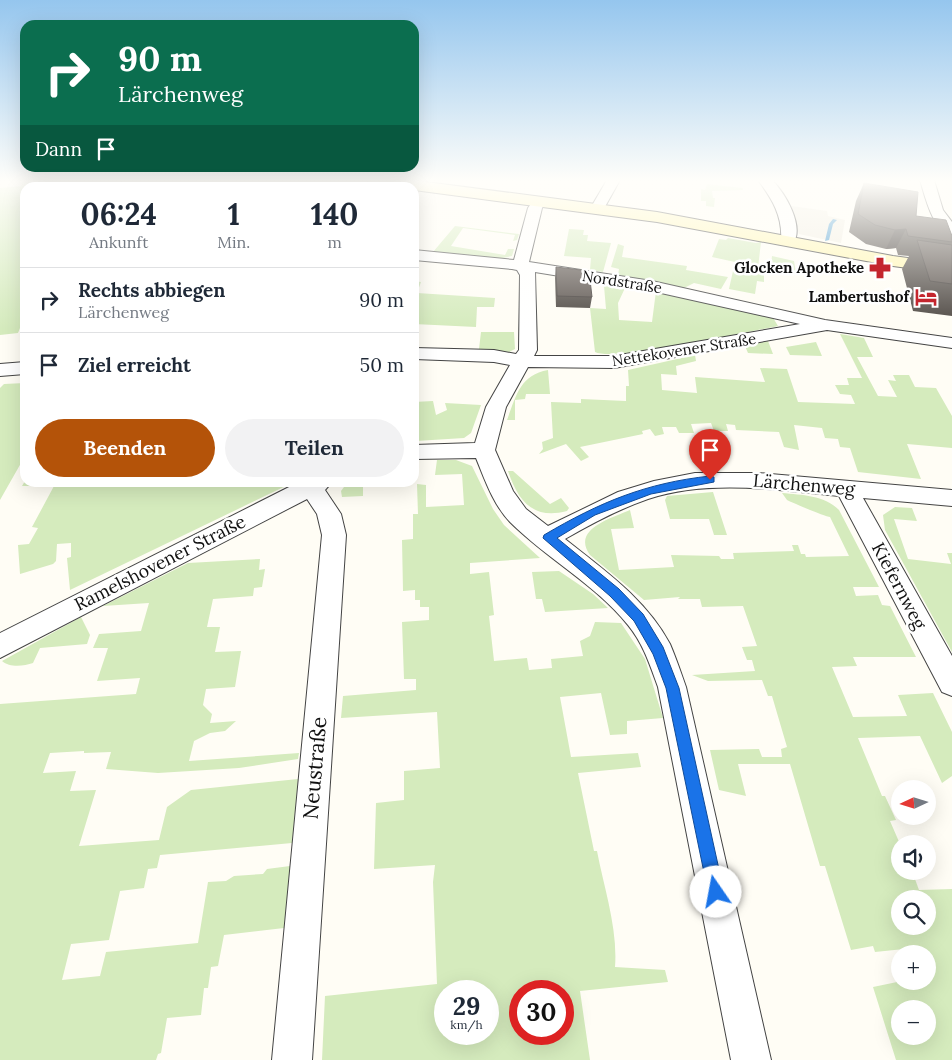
<!DOCTYPE html>
<html lang="de">
<head>
<meta charset="utf-8">
<style>
  :root { --surface:#fff; --page:#f2f2f3; --text:#1f2937; --muted:#747a83; --line:#e0e1e3; --accent:#b45309 }
  body { margin:0; font-family:Lora,serif; background:var(--page); color:var(--text); height:100vh; display:flex; flex-direction:column; font-size:19px; white-space:nowrap }
  * { box-sizing:border-box; margin:0 }
  p { font-size:16px; color:var(--muted) }
  .icon { flex:none; width:28px; height:28px; fill:none; stroke:currentColor; stroke-width:2; stroke-linecap:round; stroke-linejoin:round }
  .map { position:relative; flex:1; overflow:hidden }
  .drawer { position:absolute; left:20px; top:182px; width:399px; height:305px; display:flex; flex-direction:column; background:var(--surface); border-radius:15px; box-shadow:0 5px 20px #0002 }
  .drawer>* { flex:none }
  .guide { position:absolute; left:20px; top:20px; width:399px; height:152px; border-radius:15px; box-shadow:0 5px 20px #0002; background:#0b6e4f; color:#fff; overflow:hidden }
  .needle { width:32px; rotate:266deg }
  .tools { position:absolute; left:891px; top:780px; display:grid; gap:10px }
  .tools a { display:grid; place-items:center; width:45px; height:45px; border-radius:50%; background:var(--surface); box-shadow:0 5px 20px #0002; font-size:25px }
  .speed { position:absolute; left:434px; top:980px; display:flex; gap:10px; font-size:25px; font-weight:700; text-align:center }
  .speed>* { display:grid; place-content:center; width:65px; height:65px; border-radius:50%; background:var(--surface); box-shadow:0 5px 20px #0002; line-height:1 }
  .speed small { font-size:12px; font-weight:400 }
  .speed .limit { border:8px solid #d22; background:#fff; color:#111 }
  .pin { position:absolute; display:grid; place-items:center; width:42px; height:42px; color:#fff; margin:-51px -21px; border-radius:50% 50% 50% 0; rotate:-45deg; box-shadow:0 0 5px #0007 }
  .pin .icon { rotate:45deg }
  .me { position:absolute; width:55px; margin:-28px; rotate:348deg; stroke-linejoin:round; filter:drop-shadow(0 0 4px #0008) }
  .turn { display:flex; align-items:center; gap:18px; height:105px; padding:0 15px; font-size:22px }
  .turn .icon { width:65px; height:65px; stroke-width:2.5 }
  .turn b { display:block; font-size:35px; line-height:42px }
  .then { display:flex; align-items:center; height:48px; padding:0 15px; background:#0003; gap:10px; font-size:19px }
  .eta { display:flex; justify-content:space-evenly; align-items:center; height:85px; text-align:center }
  .eta b { font-size:30px; font-weight:700; line-height:35px }
  .primary-button { display:flex; gap:10px; margin-top:auto; padding:10px 15px }
  .primary-button a { flex:1; height:58px; border-radius:30px; background:var(--accent); color:#fff; font-size:20px; font-weight:700; line-height:58px; text-align:center }
  .primary-button a+a { background:var(--page); color:var(--text) }
  ul { padding:0; list-style:none }
  li { display:flex; align-items:center; gap:15px; height:65px; padding:0 15px; border-top:1px solid var(--line) }
  li div { flex:1 }
  li b { display:block; font-size:19px }
  li em { font-style:normal }
  .map>svg:first-child { display:block }
</style>
</head>
<body>
<div class="map">
<svg width="952" height="1060" viewBox="0 0 952 1060">
  <rect width="100%" height="100%" fill="#fffdf5"/>
  <path fill="#d5ebbd" fill-rule="evenodd" d="M 24,180 L 83,181 L 82,183 L 69,184 L 67,187 L 25,188 L 25,328 L 20,328 L 18,333 L 0,335 L 0,188 L 21,186 Z
    M 157,180 L 202,183 L 205,180 L 233,180 L 257,184 L 254,188 L 150,187 Z
    M 707,184 L 743,188 L 743,190 L 712,191 L 713,198 L 715,198 L 714,207 L 706,206 L 706,201 L 701,201 L 701,189 L 705,190 Z
    M 455,226 L 519,234 L 517,240 L 513,241 L 515,235 L 463,228 L 451,246 L 505,255 L 508,249 L 514,249 L 512,256 L 498,259 L 433,252 Z
    M 569,229 L 584,230 L 583,235 L 588,235 L 587,241 L 611,243 L 603,272 L 590,270 L 591,258 L 564,256 Z
    M 728,238 L 756,243 L 761,242 L 758,268 L 764,269 L 764,282 L 757,281 L 755,294 L 729,289 L 735,262 L 712,257 L 719,239 L 726,240 Z
    M 618,244 L 624,246 L 622,257 L 687,266 L 686,270 L 728,277 L 721,289 L 694,283 L 682,289 L 618,275 L 619,269 L 611,267 Z
    M 772,256 L 794,261 L 796,273 L 766,269 L 766,265 L 771,266 Z
    M 414,281 L 421,282 L 417,293 L 495,298 L 494,307 L 477,307 L 476,327 L 414,324 L 417,304 L 414,303 Z
    M 604,286 L 625,288 L 618,303 L 619,320 L 652,322 L 656,291 L 772,316 L 778,326 C 747,332 616,362 595,352 L 590,308 L 606,309 Z
    M 481,332 L 514,332 L 515,349 L 509,352 L 479,349 Z
    M 840,334 L 864,338 L 873,357 L 857,357 L 878,396 L 897,397 L 888,380 L 896,381 L 893,375 L 909,375 L 915,387 L 936,388 L 952,416 L 952,448 L 907,444 L 921,479 L 858,472 L 850,448 L 840,447 L 838,439 L 825,438 L 822,428 L 794,425 L 799,450 L 784,447 L 779,432 L 736,430 L 735,425 L 726,424 L 728,431 L 714,431 L 711,423 L 691,424 L 694,433 L 679,433 L 676,427 L 662,427 L 664,434 L 655,436 L 650,429 L 642,431 L 643,434 L 580,447 L 589,457 L 581,461 L 566,444 L 539,454 L 543,449 L 542,442 L 553,438 L 551,402 L 581,403 L 581,399 L 626,401 L 626,386 L 629,386 L 628,370 L 695,355 L 696,361 L 676,366 L 677,375 L 661,374 L 662,390 L 697,393 L 695,377 L 765,382 L 760,368 L 787,369 L 798,402 L 855,404 L 851,395 L 840,394 L 835,385 L 849,385 L 847,378 L 862,378 Z
    M 768,341 L 773,354 L 748,353 L 745,346 Z
    M 816,342 L 822,356 L 790,355 L 786,347 Z
    M 548,370 L 550,394 L 526,394 L 525,399 L 515,400 L 515,420 L 507,420 C 516,396 520,375 548,370 Z
    M 25,383 L 25,456 L 0,500 L 0,388 L 4,384 Z
    M 433,401 L 436,415 L 447,410 L 445,403 L 481,405 L 471,433 L 464,438 L 416,441 L 414,402 Z
    M 437,460 L 456,460 L 472,466 L 493,509 L 504,525 L 540,558 L 470,563 L 470,574 L 489,572 L 494,615 L 489,616 L 494,661 L 527,658 L 529,670 L 552,668 L 551,659 L 583,656 L 580,641 L 590,636 L 595,622 L 621,623 L 645,659 L 663,718 L 627,721 L 627,734 L 610,735 L 601,693 L 560,697 L 571,757 L 638,753 L 641,767 L 578,773 L 594,851 L 597,851 C 604,888 618,929 615,967 L 665,970 L 668,982 L 580,991 L 590,1060 L 322,1060 L 325,996 L 437,984 L 433,882 L 435,865 L 374,869 L 376,803 L 404,800 L 404,771 L 440,768 L 437,712 L 341,718 L 343,696 L 416,690 L 416,679 L 404,679 L 402,622 L 429,620 L 429,607 L 420,607 L 420,600 L 415,600 L 415,590 L 403,591 L 402,540 L 413,539 L 413,514 L 418,514 L 417,484 L 426,485 L 426,507 L 464,505 L 462,474 L 435,475 ZM 445,991 L 488,991 L 488,1034 L 445,1034 ZM 520,991 L 562,991 L 562,1034 L 520,1034 Z
    M 508,471 L 513,471 L 550,504 L 561,498 L 569,508 L 567,511 C 533,520 518,501 508,471 Z
    M 25,481 L 25,482 L 292,483 L 70,590 L 67,558 L 71,557 L 71,543 L 57,544 L 56,561 L 53,564 L 20,574 L 18,545 L 29,544 L 38,528 L 32,527 L 54,486 L 22,486 Z
    M 347,483 L 363,483 L 363,496 L 342,497 L 341,491 Z
    M 713,492 L 727,535 L 714,535 L 709,519 L 670,519 L 665,500 L 667,496 Z
    M 782,493 C 802,495 824,495 839,510 L 879,587 L 853,587 L 856,596 L 878,595 L 882,605 L 890,606 L 916,657 L 853,657 L 857,666 L 832,667 L 853,717 L 907,716 L 898,695 L 933,693 L 952,732 L 952,776 L 942,783 L 920,736 L 858,738 L 882,796 L 885,796 L 896,820 L 890,821 L 900,844 L 900,871 L 912,871 L 919,890 L 952,889 L 952,1060 L 896,1060 L 873,987 L 902,981 L 928,981 L 928,954 L 905,954 L 904,949 L 875,952 L 873,946 L 851,950 L 825,866 L 820,866 L 790,764 L 738,764 L 746,796 L 719,790 L 710,750 L 759,749 L 762,757 L 782,757 L 781,749 L 787,747 L 772,696 L 768,696 L 762,680 L 708,681 L 692,675 L 755,671 L 752,660 L 747,660 L 742,647 L 757,646 L 743,606 L 702,607 L 700,599 L 678,599 L 680,597 L 644,600 L 590,555 C 571,529 612,518 630,510 L 634,528 L 611,529 L 619,570 L 674,567 L 671,555 L 719,556 L 721,559 L 734,559 L 733,553 L 794,551 L 792,545 L 798,545 L 801,554 L 805,554 L 806,557 L 849,556 L 830,517 C 826,517 793,503 787,500 ZM 900,899 L 928,899 L 928,926 L 900,926 ZM 900,1009 L 928,1009 L 928,1036 L 900,1036 Z
    M 895,507 L 912,508 L 917,521 L 894,519 L 908,559 L 951,564 L 947,553 L 952,553 L 952,652 L 885,530 L 883,515 Z
    M 260,559 L 259,570 L 265,569 L 262,587 L 254,588 L 253,596 L 213,599 L 207,627 L 220,627 L 215,652 L 241,651 L 235,687 L 206,689 L 203,705 L 212,714 L 210,723 L 236,721 L 225,731 L 210,733 L 194,741 L 189,761 L 299,753 L 298,759 L 239,768 L 158,773 L 106,769 L 111,752 L 84,753 L 84,751 L 50,753 L 43,773 L 76,771 L 70,791 L 96,790 L 79,846 L 159,840 L 167,807 L 191,790 L 298,779 L 292,843 L 160,855 L 157,868 L 148,869 L 144,888 L 120,891 L 109,940 L 71,944 L 62,980 L 100,976 L 106,952 L 198,943 L 208,882 L 226,881 L 234,876 L 263,874 L 267,869 L 290,866 L 284,928 L 224,935 L 218,966 L 211,967 L 208,988 L 204,988 L 201,1015 L 167,1018 L 161,1053 L 158,1054 L 156,1060 L 0,1060 L 0,704 L 136,694 L 140,678 L 97,681 L 108,648 L 93,648 L 99,634 L 141,631 L 149,603 L 103,606 L 188,563 Z
    M 559,571 L 593,594 L 608,608 L 545,612 L 542,599 L 536,599 L 532,572 Z
    M 81,617 L 90,635 L 87,644 L 40,648 L 33,663 C 24,666 10,668 2,661 Z"/>
  <path fill="#f1ede2" d="M 785,205 L 827,211 L 828,216 L 845,220 L 841,243 L 799,234 L 791,212 Z"/>
  <g fill="none" stroke-linecap="round" stroke-linejoin="round">
    <path fill="#3f96cf" fill-rule="evenodd" d="M 833,219 L 837,220 L 833,224 L 829,240 L 825,241 L 829,224 Z"/>
    <g stroke="#444" stroke-width="2">
      <path id="street" d="M 108,180 L 121,180 L 119,188 L 106,188 Z
        M 607,180 L 620,180 L 602,212 L 592,212 L 590,209 Z
        M 758,180 L 772,180 C 785,193 805,226 793,244 L 788,245 L 781,241 C 783,216 772,199 758,180 Z
        M 920,180 L 934,180 L 943,210 L 952,222 L 952,236 C 933,232 925,196 920,180 Z
        M 540,197 L 547,201 L 542,208 L 529,262 L 652,281 L 825,320 L 952,338 L 952,348 L 827,330 L 614,368 L 528,367 L 506,407 L 495,450 L 513,491 L 526,509 L 548,526 L 618,492 L 654,481 L 695,473 L 758,473 L 952,490 L 952,506 L 863,498 L 952,656 L 952,696 L 942,692 L 839,496 C 777,490 709,479 648,499 C 619,509 591,524 565,539 C 604,570 646,599 670,644 C 676,658 681,673 686,687 L 771,1060 L 731,1060 L 658,687 C 650,665 643,643 628,625 C 595,584 547,559 510,522 C 493,504 485,480 476,458 L 414,459 L 414,445 L 475,443 L 486,407 L 510,365 L 494,362 L 414,359 L 414,348 L 494,350 L 516,354 L 519,350 L 520,275 L 517,270 L 512,269 L 414,260 L 414,250 L 514,260 L 528,208 L 535,198 ZM 535,272 L 652,291 L 800,324 L 614,356 L 534,356 L 537,350 Z
        M 25,362 L 25,374 L 0,376 L 0,364 Z
        M 299,482 L 332,482 L 325,490 L 341,514 L 346,535 L 312,1060 L 272,1060 L 322,535 L 317,514 L 307,499 L 0,658 L 0,633 Z"/>
    </g>
    <g stroke="#333" stroke-width="2">
      <path id="secondary" d="M 367,180 L 411,180 L 657,212 L 893,256 L 952,264 L 952,274 L 893,266 L 657,222 L 414,190 L 414,188 L 374,185 Z"/>
    </g>
    <use href="#street" fill="#fff" fill-rule="evenodd"/>
    <use href="#secondary" fill="#fff6b0" fill-rule="evenodd"/>
  </g>
  <path fill="#4d4742" d="M 864,183 L 916,216 L 952,236 L 952,316 L 913,311 L 902,269 L 909,256 L 898,255 L 896,248 L 886,249 L 866,244 L 849,232 L 856,201 Z
    M 556,267 L 592,297 L 590,308 L 556,307 L 555,278 Z"/>
  <path fill="#3f3936" d="M 906,229 L 896,248 L 886,249 L 895,230 Z"/>
  <path fill="#5a524d" stroke="#3f3936" d="M 864,183 L 918,192 L 916,216 L 946,220 L 952,236 L 952,242 L 908,236 L 906,229 L 895,230 L 875,225 L 858,214 Z
    M 917,240 L 952,245 L 952,284 L 930,281 Z
    M 556,267 L 589,271 L 592,297 L 557,296 Z"/>
  <linearGradient id="sky" x2="0" y2="1"><stop stop-color="#95c6ee"/><stop offset="0.55" stop-color="#fffefa"/><stop offset="1" stop-color="#fffefa" stop-opacity="0"/></linearGradient>
  <rect width="952" height="329" fill="url(#sky)"/>
  <path fill="#1a73e8" stroke="#114b97" d="M 710,476 L 714,477 L 714,482 L 651,494 L 595,515 L 557,538 L 619,589 L 643,614 L 663,647 L 679,688 L 724,892 L 722,898 L 716,901 L 710,898 L 708,892 L 666,688 L 653,654 L 634,621 L 610,596 L 543,538 L 544,535 C 600,502 646,483 710,476 Z"/>
  <defs>
    <g id="pharmacy-bare" transform="scale(1.725)"><path d="M-2-6h4v4h4v4h-4v4h-4v-4h-4v-4h4Z" fill="#c4262e" stroke="#fff" stroke-width="2.5" paint-order="stroke"/></g>
    <g id="hotel-bare" transform="scale(1.725)"><path d="M-6-4.5h1.5V1H6V5H4.5V3h-9V5H-6ZM-4 0a1.8 1.8 0 1 1 3.6 0ZM.5 0V-2.5h3Q6-2.5 6 0Z" fill="#c4262e" stroke="#fff" stroke-width="2.5" paint-order="stroke"/></g>
  </defs>
  <g fill-rule="evenodd">
    <use href="#pharmacy-bare" x="880" y="268"/>
    <use href="#hotel-bare" x="926" y="297"/>
  </g>
  <g text-anchor="middle" stroke-width="5" stroke-linejoin="round" paint-order="stroke">
    <g font-size="15" font-weight="bold" fill="#111" stroke="#fff" text-anchor="end">
      <text x="864" y="273">Glocken Apotheke</text>
      <text x="909" y="302">Lambertushof</text>
    </g>
    <g font-size="15" fill="#111" stroke="#fff">
      <text transform="translate(622 282) rotate(9)" y="5">Nordstraße</text>
      <text transform="translate(684 350) rotate(-9)" y="5">Nettekovener Straße</text>
    </g>
    <g font-size="18" fill="#111" stroke="#fff">
      <text transform="translate(804 485) rotate(5)" y="6">Lärchenweg</text>
      <text transform="translate(160 563) rotate(-27)" y="6">Ramelshovener Straße</text>
      <text transform="translate(899 586) rotate(62)" y="6">Kiefernweg</text>
    </g>
    <g font-size="21" fill="#111" stroke="#fff">
      <text transform="translate(315 768) rotate(-85)" y="7">Neustraße</text>
    </g>
  </g>
</svg>
<div class="tools">
<a><svg class="needle" viewBox="-14 -14 28 28"><path d="M0-13l5 13h-10z" fill="#e53935"/><path d="M0 13l5-13h-10z" fill="#747a83"/></svg></a>
<a><svg class="icon" aria-label="sound" viewBox="0 0 24 24"><path d="M4 9h4l5-4v14l-5-4H4zM17 9q2 3 0 6"/></svg></a>
<a><svg class="icon" aria-label="search" viewBox="0 0 24 24"><circle cx="10" cy="10" r="6"/><path d="M15 15l6 6"/></svg></a>
<a>+</a>
<a>−</a>
</div>
<div class="speed"><div>29<small>km/h</small></div><div class="limit">30</div></div>
<div class="pin" style="left:710px;top:480px;background:#d93025"><svg class="icon" aria-label="arrive" viewBox="0 0 24 24"><path d="M6 21V4h12l-3 4 3 4H6"/></svg></div>
<svg class="me" style="left:716px;top:892px" viewBox="-20 -20 40 40"><circle r="19" fill="#fff"/><path d="M0-13L10 11 0 6-10 11z" fill="#1a73e8"/></svg>
<div class="guide">
<div class="turn"><svg class="icon" aria-label="right" viewBox="0 0 24 24"><path d="M7 20v-9h11M14 6l5 5-5 5"/></svg><div><b>90 m</b>Lärchenweg</div></div>
<div class="then">Dann<svg class="icon" aria-label="arrive" viewBox="0 0 24 24"><path d="M6 21V4h12l-3 4 3 4H6"/></svg></div>
</div>
<section class="drawer">
<div class="eta">
<div><b>06:24</b><p>Ankunft</p></div>
<div><b>1</b><p>Min.</p></div>
<div><b>140</b><p>m</p></div>
</div>
<ul>
<li><svg class="icon" aria-label="right" viewBox="0 0 24 24"><path d="M7 20v-9h11M14 6l5 5-5 5"/></svg><div><b>Rechts abbiegen</b><p>Lärchenweg</p></div><em>90 m</em></li>
<li><svg class="icon" aria-label="arrive" viewBox="0 0 24 24"><path d="M6 21V4h12l-3 4 3 4H6"/></svg><div><b>Ziel erreicht</b></div><em>50 m</em></li>
</ul>
<div class="primary-button"><a>Beenden</a><a>Teilen</a></div>
</section>
</div>
</body>
</html>
